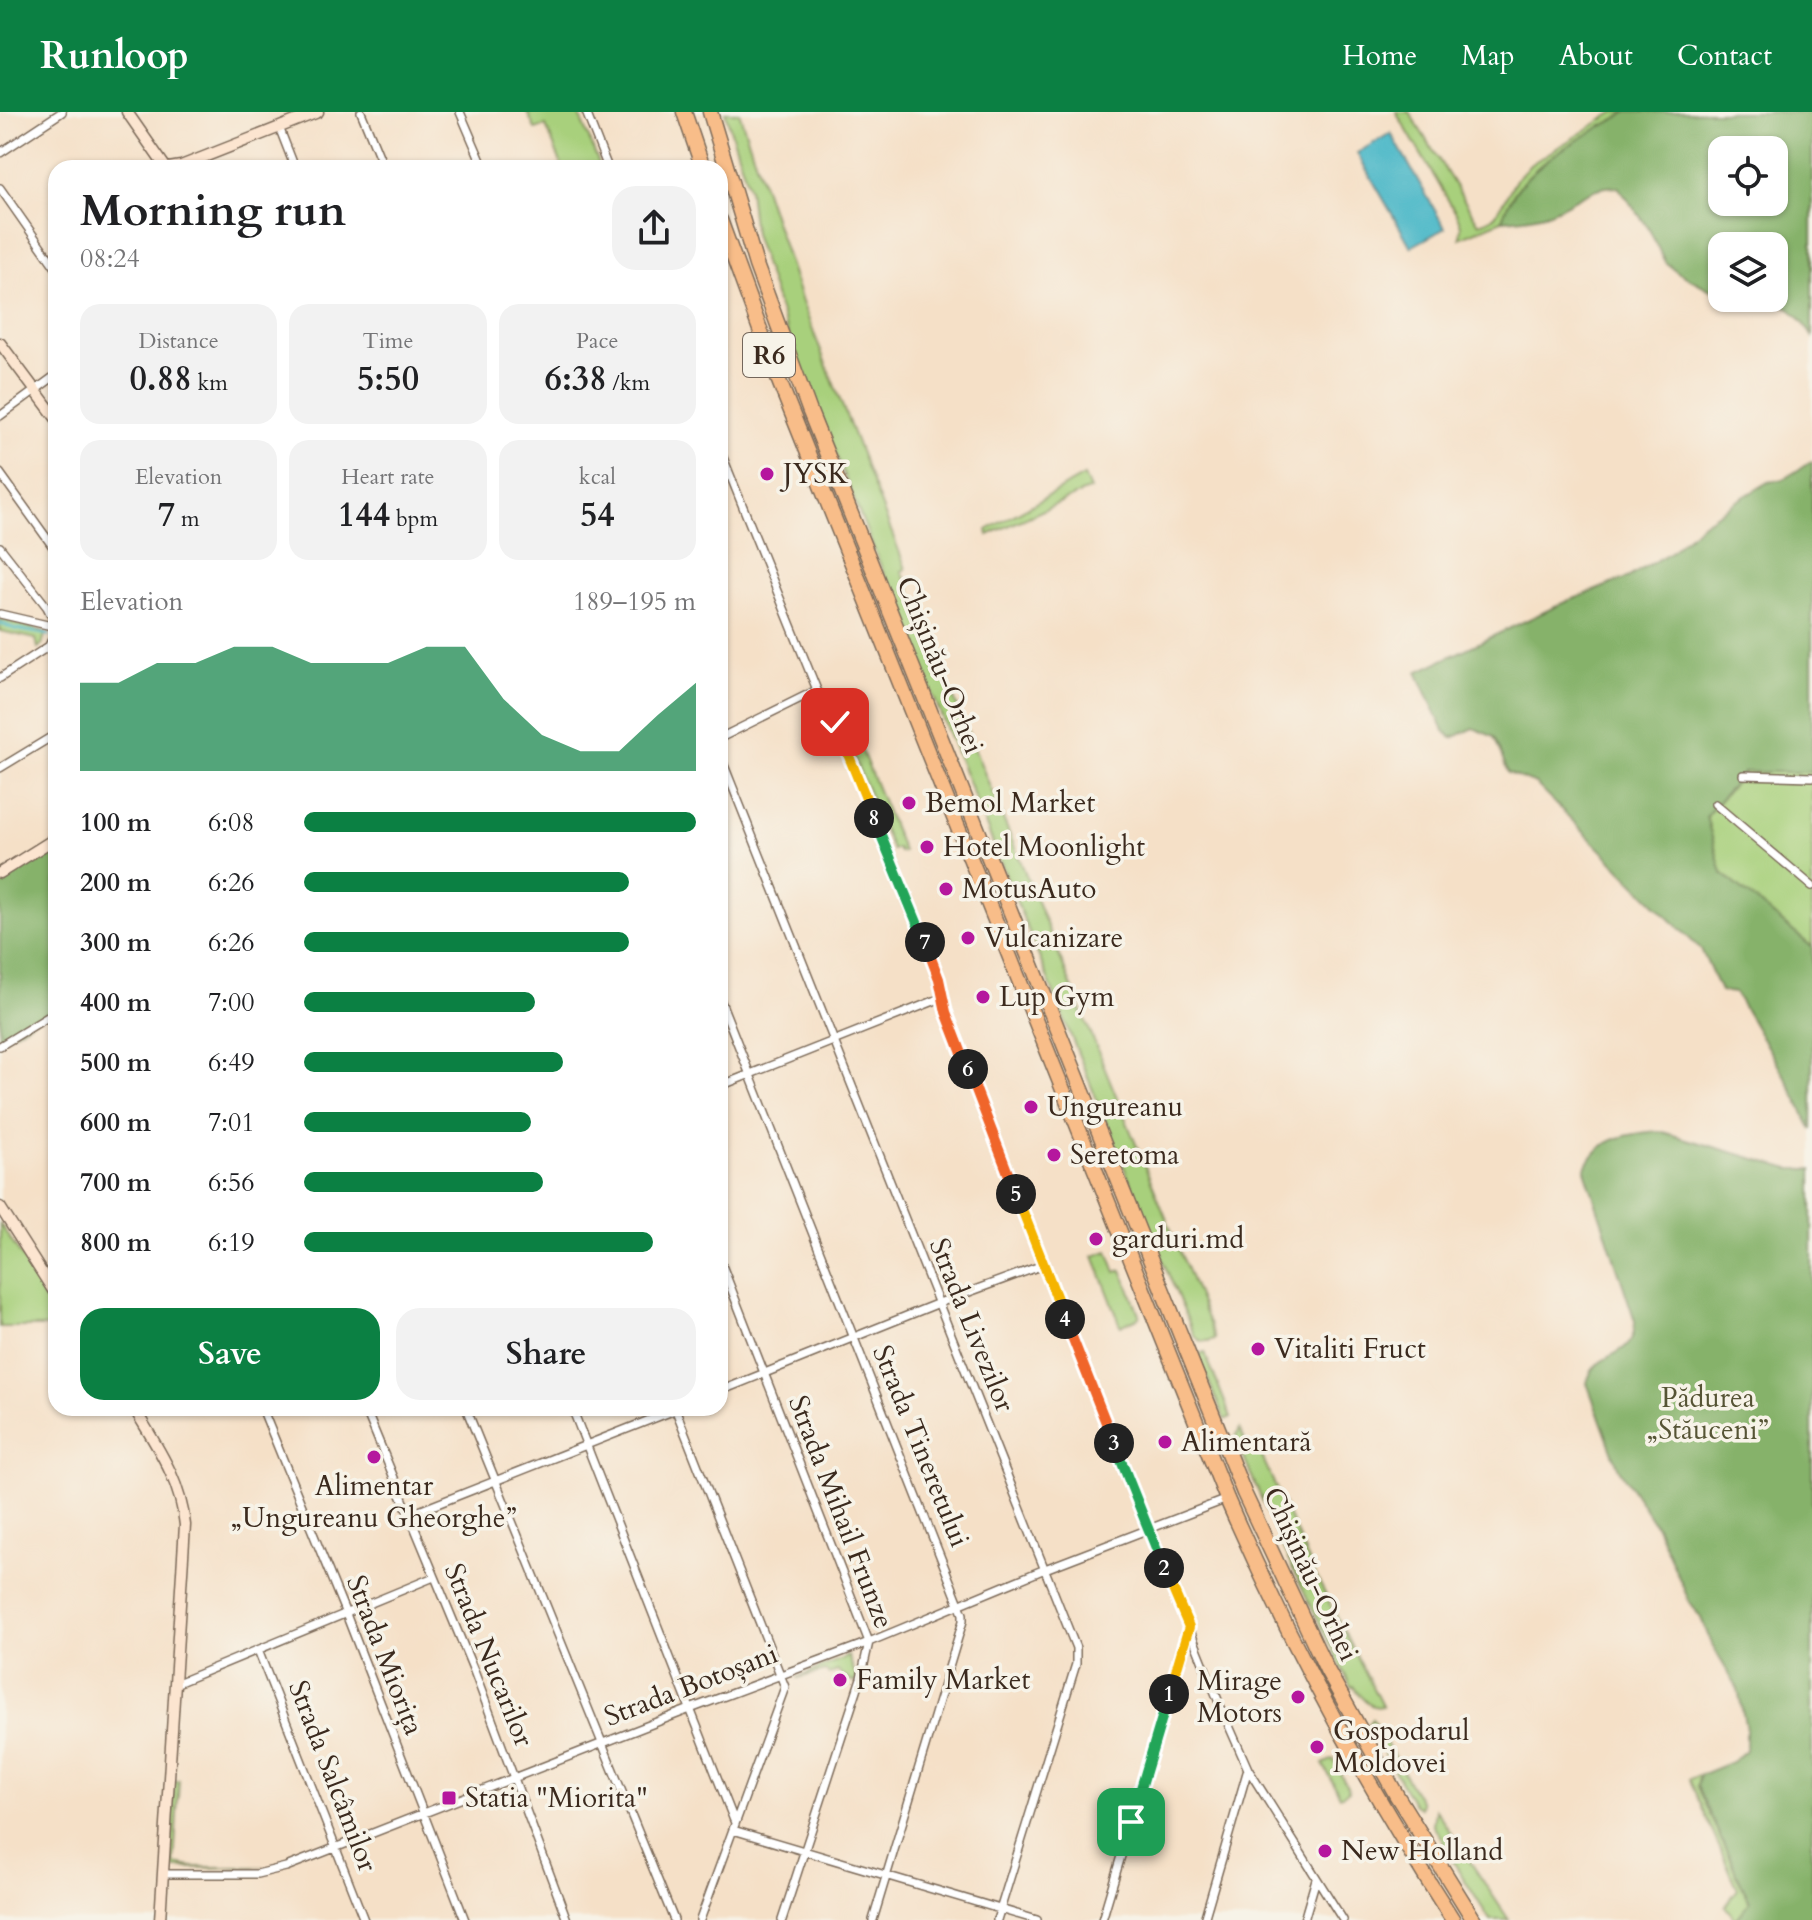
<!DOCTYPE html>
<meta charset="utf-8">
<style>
:root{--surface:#fff;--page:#f2f2f2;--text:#202124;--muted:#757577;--accent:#0b8043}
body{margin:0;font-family:Cardo,serif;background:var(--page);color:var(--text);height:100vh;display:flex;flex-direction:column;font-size:30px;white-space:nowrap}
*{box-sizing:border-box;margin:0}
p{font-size:26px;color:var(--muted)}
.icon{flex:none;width:44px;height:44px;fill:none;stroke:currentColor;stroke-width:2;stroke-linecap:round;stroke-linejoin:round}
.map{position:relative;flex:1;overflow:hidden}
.sheet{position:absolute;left:48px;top:48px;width:680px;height:1256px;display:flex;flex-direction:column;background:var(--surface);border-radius:24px;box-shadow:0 2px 6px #0004}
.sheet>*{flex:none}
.buttons{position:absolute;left:1708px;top:24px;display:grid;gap:16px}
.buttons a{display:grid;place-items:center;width:80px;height:80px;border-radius:16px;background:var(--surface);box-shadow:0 2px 6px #0004;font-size:40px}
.pin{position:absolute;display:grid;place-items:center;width:68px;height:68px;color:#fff;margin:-34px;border-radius:16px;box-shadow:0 4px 12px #0006}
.km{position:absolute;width:40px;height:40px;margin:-20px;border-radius:50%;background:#222;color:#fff;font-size:22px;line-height:40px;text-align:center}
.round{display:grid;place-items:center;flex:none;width:84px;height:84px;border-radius:24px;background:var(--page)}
.headline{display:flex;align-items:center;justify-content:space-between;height:136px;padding:0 32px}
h1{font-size:44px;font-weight:700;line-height:60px}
.stats{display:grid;grid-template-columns:repeat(3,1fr);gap:12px;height:136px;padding:8px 32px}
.stats div{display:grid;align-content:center;border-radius:20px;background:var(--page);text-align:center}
.stats b{font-size:34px;font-weight:700}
.stats small{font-size:22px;font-weight:400}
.stats p{font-size:22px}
.chart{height:224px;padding:16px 32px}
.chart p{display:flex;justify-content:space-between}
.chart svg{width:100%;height:144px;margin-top:8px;fill:var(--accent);opacity:.7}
.button{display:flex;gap:16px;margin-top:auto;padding:16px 32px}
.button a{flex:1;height:92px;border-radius:24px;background:var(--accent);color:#fff;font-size:32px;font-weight:700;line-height:92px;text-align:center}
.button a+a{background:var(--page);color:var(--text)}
ul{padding:0 32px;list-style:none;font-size:26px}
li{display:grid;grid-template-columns:128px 96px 1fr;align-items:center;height:60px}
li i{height:20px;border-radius:10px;background:var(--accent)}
header{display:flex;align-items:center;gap:48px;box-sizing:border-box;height:112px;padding:0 40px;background:var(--accent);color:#fff}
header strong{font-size:38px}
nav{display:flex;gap:44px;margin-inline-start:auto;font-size:28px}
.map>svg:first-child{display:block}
.green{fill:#a8d07b;stroke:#727d4c;stroke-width:2}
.forest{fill:#86b26b;stroke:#606e44;stroke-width:2;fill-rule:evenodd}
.water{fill:#4cb8c8;stroke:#447173;stroke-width:2}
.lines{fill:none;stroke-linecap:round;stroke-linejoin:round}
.stream{stroke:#4cb8c8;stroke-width:3}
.street-casing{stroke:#7c6a59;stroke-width:10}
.secondary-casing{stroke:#7c6a59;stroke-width:13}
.highway-casing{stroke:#7c6a59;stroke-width:17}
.street{stroke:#fff;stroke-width:7}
.secondary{stroke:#fce5d0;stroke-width:10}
.highway{stroke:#f8bd89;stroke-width:14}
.split-1-casing{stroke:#fff;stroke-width:16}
.split-2-casing{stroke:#fff;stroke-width:16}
.split-3-casing{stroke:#fff;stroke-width:16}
.split-4-casing{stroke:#fff;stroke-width:16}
.split-5-casing{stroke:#fff;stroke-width:16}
.split-6-casing{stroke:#fff;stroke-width:16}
.split-7-casing{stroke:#fff;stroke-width:16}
.split-8-casing{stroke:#fff;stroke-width:16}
.split-9-casing{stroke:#fff;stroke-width:16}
.split-1{stroke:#22a559;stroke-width:10}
.split-2{stroke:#f5b400;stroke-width:10}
.split-3{stroke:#22a559;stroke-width:10}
.split-4{stroke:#f0652b;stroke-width:10}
.split-5{stroke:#f5b400;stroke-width:10}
.split-6{stroke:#f0652b;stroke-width:10}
.split-7{stroke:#f0652b;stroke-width:10}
.split-8{stroke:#22a559;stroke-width:10}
.split-9{stroke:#f5b400;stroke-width:10}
.poi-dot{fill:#b5179e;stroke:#f7f3e8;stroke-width:3}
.labels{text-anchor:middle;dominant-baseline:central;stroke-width:7;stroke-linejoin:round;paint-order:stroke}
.shield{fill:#f7f3e8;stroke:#73665b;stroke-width:2}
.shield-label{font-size:26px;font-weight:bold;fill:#3b2a1e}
.poi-label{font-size:28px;fill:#3b2a1e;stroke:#f7f3e8;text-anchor:start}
.street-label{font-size:28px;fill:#3b2a1e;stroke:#f7f3e8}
.park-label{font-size:28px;fill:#565435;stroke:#f7f3e8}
</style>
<header>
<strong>Runloop</strong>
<nav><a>Home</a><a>Map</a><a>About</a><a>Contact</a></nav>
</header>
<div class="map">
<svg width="1812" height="1808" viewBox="0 0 1812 1808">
<rect width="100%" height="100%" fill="#f7f3e8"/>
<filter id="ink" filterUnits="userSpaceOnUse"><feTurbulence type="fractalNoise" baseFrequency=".0125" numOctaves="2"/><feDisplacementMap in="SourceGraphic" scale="16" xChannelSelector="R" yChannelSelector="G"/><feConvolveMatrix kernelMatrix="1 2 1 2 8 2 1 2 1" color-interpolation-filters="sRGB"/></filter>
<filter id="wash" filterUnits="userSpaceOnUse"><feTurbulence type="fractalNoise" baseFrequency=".006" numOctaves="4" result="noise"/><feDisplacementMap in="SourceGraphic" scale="32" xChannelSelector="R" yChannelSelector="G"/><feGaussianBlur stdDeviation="1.8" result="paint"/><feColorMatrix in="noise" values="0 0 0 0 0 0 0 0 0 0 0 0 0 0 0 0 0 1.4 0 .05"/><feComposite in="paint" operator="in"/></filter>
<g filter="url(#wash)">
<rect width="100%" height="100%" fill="#f5e0c7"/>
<path class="green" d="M527 0H578L601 56H596L594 52 586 56H560L561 51 546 14 535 17Z
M725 0H739L803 193 906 457 902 459 1211 1216 1215 1227C1206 1230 1200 1231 1194 1223L1141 1097 793 237 754 122 749 77Z
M1396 0H1409L1479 112 1495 104 1517 66 1531 52 1615 0H1628C1583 26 1517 53 1502 108L1460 126 1461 114 1457 103Z
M1084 364 1090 377 988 423 987 418Z
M0 507 46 520 42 533 38 536 36 527 0 519Z
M861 637 903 739 899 740 897 736 892 738 852 641Z
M1744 660H1812V835L1722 761 1706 704Z
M0 1112 56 1196V1215H0Z
M1108 1139 1116 1160 1122 1158 1140 1205 1121 1214 1094 1144Z
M1201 1241H1205L1231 1305 1225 1308 1199 1246Z
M1240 1317 1250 1341 1259 1338 1314 1460 1382 1594C1369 1598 1360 1584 1353 1574L1351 1575 1286 1443 1235 1326Z
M848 1544 857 1566 854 1571 838 1559 829 1562 826 1559 797 1566Z
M1372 1607 1421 1691 1420 1696 1414 1693 1368 1612Z
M1333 1647 1349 1679 1340 1684 1323 1652Z
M1700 1663 1697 1675 1750 1791 1736 1808 1725 1794 1738 1777 1689 1667Z
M179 1668 174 1752 192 1755H265L173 1756 169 1750 174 1669Z
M1435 1697 1509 1808H1490L1442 1732 1444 1730 1433 1713Z"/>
<path class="forest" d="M1628 0H1812V224C1790 186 1775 189 1735 186H1774V134H1722V184L1679 161 1665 150 1648 115 1618 75C1594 71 1569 94 1547 101 1533 106 1517 107 1502 108 1517 53 1583 26 1628 0ZM1774 38V90H1722V38Z
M1812 349V660H1744L1706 704 1722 761 1812 835V1018L1787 968 1735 881 1720 879 1702 839 1536 672 1508 661 1494 625 1474 616 1452 626 1444 619 1417 560 1561 492 1629 465 1670 440 1703 411 1745 384 1769 370 1784 367Z
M56 731V895L0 929V765Z
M1659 1019 1790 1057H1812V1808H1736L1750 1790 1697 1674 1700 1663 1732 1650 1746 1638V1617L1738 1577 1713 1535 1701 1506 1690 1491 1656 1414 1618 1355 1587 1271C1595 1235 1635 1251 1635 1209L1585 1058C1598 1025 1627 1022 1659 1019Z"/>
<path class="water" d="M1391 21 1445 116 1411 135 1357 41Z"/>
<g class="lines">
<path class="stream" d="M0 511 15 517 49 523"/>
</g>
</g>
<g filter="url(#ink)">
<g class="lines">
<defs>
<path id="street" d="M361 0 384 56
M460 0 484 56
M586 0 608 56
M279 15 295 56
M0 41 62 0
M0 76 56 156
M0 304 56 263
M720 338 817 578 835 610 932 847 946 900 1043 1153 1222 1598 1248 1657 1343 1808
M0 361 56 439
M0 435 47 495 56 513
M0 502 56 515
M0 566 49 534 56 518
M720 626 817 578
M720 643 1076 1536V1552L997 1808
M0 656 56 622
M1743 663 1812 665
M1715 692 1812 774
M720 887 963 1502V1509L873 1808
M0 934 56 900
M720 974 944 885
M720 1148 869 1530 861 1566 782 1808
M720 1279 939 1191 1043 1153
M262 1296 346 1502 465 1808
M365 1296 474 1559 567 1808
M466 1296 674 1808
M572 1296 735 1711
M675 1296 785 1575 700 1808
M409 1403 680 1296
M258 1538 364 1808
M175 1572 434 1465
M733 1718 1037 1808
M164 1762H257L286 1755 690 1597 869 1530 1045 1457 1227 1387
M1102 1808 1189 1515
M1204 1808 1248 1657
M1304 1808 1316 1767"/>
<path id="secondary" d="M127 0 166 56
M169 56 181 54 318 0
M0 231 56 306
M0 761 56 726
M0 1095 56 1183
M134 1296C157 1335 180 1366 185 1413L160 1808"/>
<path id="highway" d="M684 0 703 56
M710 0 756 153 810 300 1244 1381 1327 1558 1397 1684 1474 1808
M720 108 777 264 1227 1387C1291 1534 1366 1673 1453 1808"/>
</defs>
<use href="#street" class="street-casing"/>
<use href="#secondary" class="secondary-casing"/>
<use href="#highway" class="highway-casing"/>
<use href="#street" class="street"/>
<use href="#secondary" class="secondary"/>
<use href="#highway" class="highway"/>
</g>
</g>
<g class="lines" filter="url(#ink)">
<defs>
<path id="split-1" d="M1131 1710 1169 1582"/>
<path id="split-2" d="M1164 1456 1189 1515 1169 1582"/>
<path id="split-3" d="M1114 1331 1164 1456"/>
<path id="split-4" d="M1065 1207 1114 1331"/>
<path id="split-5" d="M1016 1082 1065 1207"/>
<path id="split-6" d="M968 957 1016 1082"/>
<path id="split-7" d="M925 830 939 867 946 900 968 957"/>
<path id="split-8" d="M874 706 925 830"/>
<path id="split-9" d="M835 610 874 706"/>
</defs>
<use href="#split-1" class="split-1-casing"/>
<use href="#split-2" class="split-2-casing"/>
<use href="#split-3" class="split-3-casing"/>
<use href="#split-4" class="split-4-casing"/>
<use href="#split-5" class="split-5-casing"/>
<use href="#split-6" class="split-6-casing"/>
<use href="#split-7" class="split-7-casing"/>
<use href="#split-8" class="split-8-casing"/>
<use href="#split-9" class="split-9-casing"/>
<use href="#split-1" class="split-1"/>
<use href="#split-2" class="split-2"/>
<use href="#split-3" class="split-3"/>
<use href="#split-4" class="split-4"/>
<use href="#split-5" class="split-5"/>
<use href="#split-6" class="split-6"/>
<use href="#split-7" class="split-7"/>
<use href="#split-8" class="split-8"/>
<use href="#split-9" class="split-9"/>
</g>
<g class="poi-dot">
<circle cx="767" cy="362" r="8"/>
<circle cx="909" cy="691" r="8"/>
<circle cx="927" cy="735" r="8"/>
<circle cx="946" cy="777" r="8"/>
<circle cx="968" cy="826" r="8"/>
<circle cx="983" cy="885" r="8"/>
<circle cx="1031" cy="995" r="8"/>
<circle cx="1054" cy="1043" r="8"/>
<circle cx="1096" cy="1127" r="8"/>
<circle cx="1258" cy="1237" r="8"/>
<circle cx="1165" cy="1330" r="8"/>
<circle cx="374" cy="1345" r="8"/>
<circle cx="840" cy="1568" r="8"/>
<circle cx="1298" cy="1585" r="8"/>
<circle cx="1317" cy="1635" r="8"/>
<rect x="441" y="1678" width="16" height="16" rx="4"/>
<circle cx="1325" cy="1739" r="8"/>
</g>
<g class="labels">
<rect class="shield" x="743" y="221" width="52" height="44" rx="6"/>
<g class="shield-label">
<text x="769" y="243">R6</text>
</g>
<g class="poi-label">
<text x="783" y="362">JYSK</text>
<text x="925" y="691">Bemol Market</text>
<text x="943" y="735">Hotel Moonlight</text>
<text x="962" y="777">MotusAuto</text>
<text x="984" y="826">Vulcanizare</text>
<text x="999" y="885">Lup Gym</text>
<text x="1047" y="995">Ungureanu</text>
<text x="1070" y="1043">Seretoma</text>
<text x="1112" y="1127">garduri.md</text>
<text x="1274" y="1237">Vitaliti Fruct</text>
<text x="1181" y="1330">Alimentară</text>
<text x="374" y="1374" text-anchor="middle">Alimentar<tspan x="374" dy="32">„Ungureanu Gheorghe”</tspan></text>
<text x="856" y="1568">Family Market</text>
<text x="1282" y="1569" text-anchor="end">Mirage<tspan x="1282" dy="32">Motors</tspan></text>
<text x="1333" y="1619">Gospodarul<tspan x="1333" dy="32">Moldovei</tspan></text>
<text x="465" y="1686">Statia "Miorita"</text>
<text x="1341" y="1739">New Holland</text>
</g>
<g class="street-label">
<text transform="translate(940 553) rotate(68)">Chișinău-Orhei</text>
<text transform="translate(972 1213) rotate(68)">Strada Livezilor</text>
<text transform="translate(921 1334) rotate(68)">Strada Tineretului</text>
<text transform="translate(841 1400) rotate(69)">Strada Mihail Frunze</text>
<text transform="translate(1311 1462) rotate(65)">Chișinău-Orhei</text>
<text transform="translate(385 1543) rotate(69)">Strada Miorița</text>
<text transform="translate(489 1543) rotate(68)">Strada Nucarilor</text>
<text transform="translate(691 1573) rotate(-21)">Strada Botoșani</text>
<text transform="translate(333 1664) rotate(69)">Strada Salcâmilor</text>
</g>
<g class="park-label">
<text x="1708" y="1286">Pădurea<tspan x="1708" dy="32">„Stăuceni”</tspan></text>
</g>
</g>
</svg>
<div class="buttons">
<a><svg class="icon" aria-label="locate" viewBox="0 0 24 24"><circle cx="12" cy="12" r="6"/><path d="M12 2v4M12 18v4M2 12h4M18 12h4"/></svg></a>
<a><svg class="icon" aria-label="layers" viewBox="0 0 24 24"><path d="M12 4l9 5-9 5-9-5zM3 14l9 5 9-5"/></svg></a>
</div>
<div class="pin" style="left:1131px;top:1710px;background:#1e9e55"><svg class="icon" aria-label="arrive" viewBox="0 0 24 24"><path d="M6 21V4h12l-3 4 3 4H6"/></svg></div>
<div class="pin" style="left:835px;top:610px;background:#d93025"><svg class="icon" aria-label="check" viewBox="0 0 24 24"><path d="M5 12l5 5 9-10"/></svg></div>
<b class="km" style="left:1169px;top:1582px">1</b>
<b class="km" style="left:1164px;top:1456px">2</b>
<b class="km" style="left:1114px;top:1331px">3</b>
<b class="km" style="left:1065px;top:1207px">4</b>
<b class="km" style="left:1016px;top:1082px">5</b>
<b class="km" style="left:968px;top:957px">6</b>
<b class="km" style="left:925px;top:830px">7</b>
<b class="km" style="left:874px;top:706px">8</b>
<section class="sheet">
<div class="headline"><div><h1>Morning run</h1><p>08:24</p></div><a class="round"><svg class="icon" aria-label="share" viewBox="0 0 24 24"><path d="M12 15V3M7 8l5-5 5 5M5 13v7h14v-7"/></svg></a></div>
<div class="stats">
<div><p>Distance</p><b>0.88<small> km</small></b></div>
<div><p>Time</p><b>5:50</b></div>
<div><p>Pace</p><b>6:38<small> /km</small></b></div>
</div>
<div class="stats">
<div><p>Elevation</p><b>7<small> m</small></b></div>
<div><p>Heart rate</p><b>144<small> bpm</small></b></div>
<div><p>kcal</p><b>54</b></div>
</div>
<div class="chart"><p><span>Elevation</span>189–195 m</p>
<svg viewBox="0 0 160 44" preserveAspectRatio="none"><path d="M0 44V17L10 17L20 11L30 11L40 6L50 6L60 11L70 11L80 11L90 6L100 6L110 22L120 33L130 38L140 38L150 27L160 17V44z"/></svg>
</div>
<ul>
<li><b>100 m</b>6:08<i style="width:100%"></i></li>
<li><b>200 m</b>6:26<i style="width:83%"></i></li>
<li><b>300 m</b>6:26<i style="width:83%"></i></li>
<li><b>400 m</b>7:00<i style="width:59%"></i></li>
<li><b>500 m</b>6:49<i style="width:66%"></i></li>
<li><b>600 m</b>7:01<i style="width:58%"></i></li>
<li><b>700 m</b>6:56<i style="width:61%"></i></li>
<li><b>800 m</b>6:19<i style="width:89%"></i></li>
</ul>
<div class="button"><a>Save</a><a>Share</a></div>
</section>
</div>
